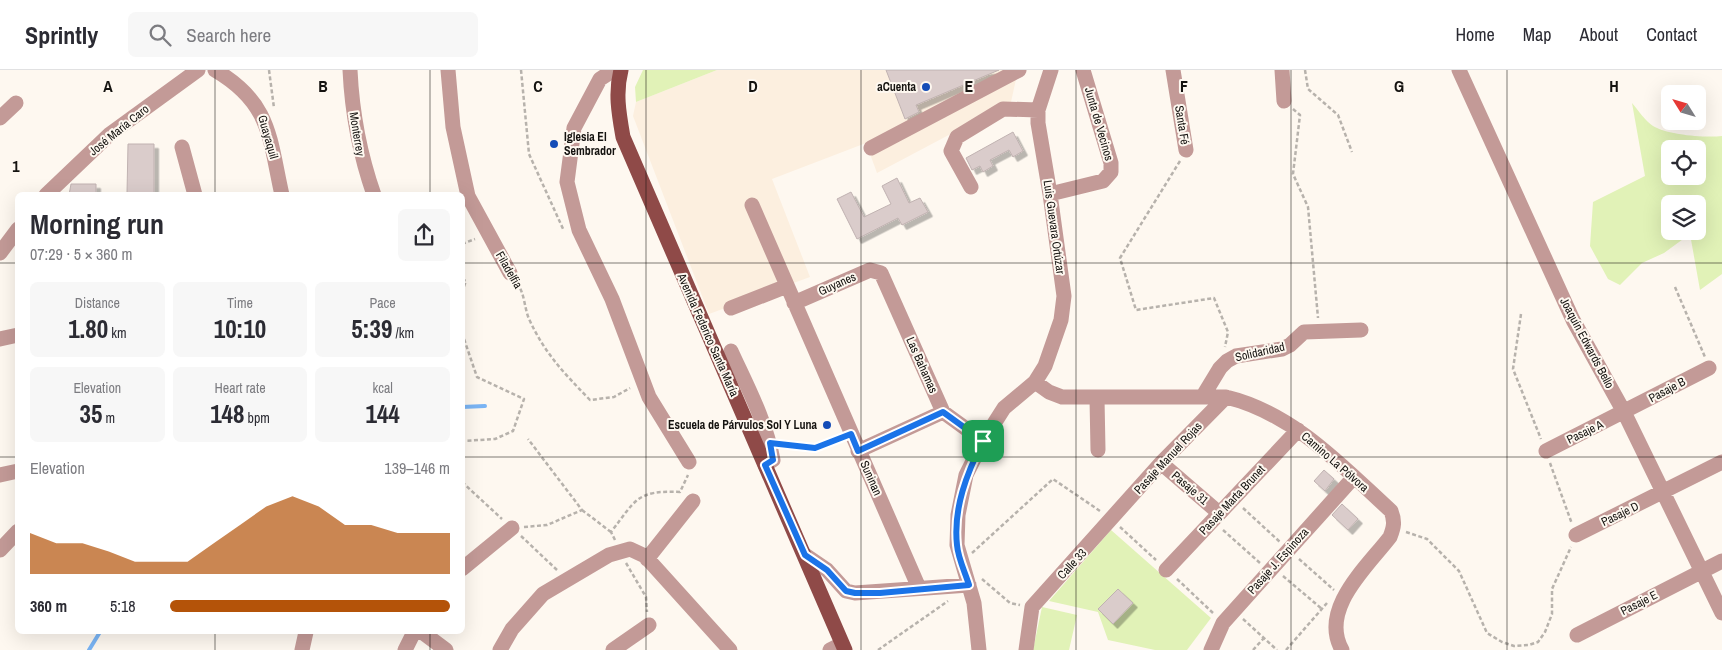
<!DOCTYPE html>
<meta charset="utf-8">
<style>
:root{--surface:#fff;--page:#f7f7f7;--text:#2b2b33;--muted:#7c7c81;--line:#e1e1e2;--accent:#b45309}
body{margin:0;font-family:"Archivo Narrow",sans-serif;background:var(--page);color:var(--text);height:100vh;display:flex;flex-direction:column;font-size:19px;white-space:nowrap}
*{box-sizing:border-box;margin:0}
p{font-size:16px;color:var(--muted)}
.icon{flex:none;width:28px;height:28px;fill:none;stroke:currentColor;stroke-width:2;stroke-linecap:round;stroke-linejoin:round}
.map{position:relative;flex:1;overflow:hidden}
.panel{position:absolute;left:15px;top:122px;width:450px;height:442px;display:flex;flex-direction:column;background:var(--surface);border-radius:8px;box-shadow:0 5px 20px #0002}
.panel>*{flex:none}
.needle{width:32px;rotate:307deg}
.fabs{position:absolute;left:1661px;top:15px;display:grid;gap:10px}
.fabs a{display:grid;place-items:center;width:45px;height:45px;border-radius:8px;background:var(--surface);box-shadow:0 5px 20px #0002;font-size:25px}
.pin{position:absolute;display:grid;place-items:center;width:42px;height:42px;color:#fff;margin:-21px;border-radius:10px;box-shadow:0 2px 8px #0006}
.round{display:grid;place-items:center;flex:none;width:52px;height:52px;border-radius:8px;background:var(--page)}
.headline{display:flex;align-items:center;justify-content:space-between;height:85px;padding:0 15px}
h1{font-size:28px;font-weight:800;line-height:38px}
.metrics{display:grid;grid-template-columns:repeat(3,1fr);gap:8px;height:85px;padding:5px 15px}
.metrics div{display:grid;align-content:center;border-radius:8px;background:var(--page);text-align:center}
.metrics b{font-size:25px;font-weight:800}
.metrics small{font-size:14px;font-weight:400}
.metrics p{font-size:14px}
.chart{height:140px;padding:10px 15px}
.chart p{display:flex;justify-content:space-between}
.chart svg{width:100%;height:90px;margin-top:5px;fill:var(--accent);opacity:.7}
ul{padding:0 15px;list-style:none;font-size:16px}
li{display:grid;grid-template-columns:80px 60px 1fr;align-items:center;height:38px}
li i{height:12px;border-radius:6px;background:var(--accent)}
header{display:flex;align-items:center;gap:30px;box-sizing:border-box;height:70px;padding:0 25px;background:var(--surface);border-bottom:1px solid var(--line)}
header strong{font-size:24px}
nav{display:flex;gap:28px;margin-inline-start:auto;font-size:18px}
.search{width:350px;height:45px;background:var(--page);display:flex;align-items:center;gap:12px;box-sizing:border-box;padding:0 18px;border-radius:8px;color:var(--muted);font-size:19px}
.map>svg:first-child{display:block}
.built{fill:#fcefdf}
.green{fill:#e1f2b7;fill-rule:evenodd}
.lines{fill:none;stroke-linecap:round;stroke-linejoin:round}
.stream{stroke:#7ab4f4;stroke-width:4}
.building{fill:#dacccb;stroke:#c0b2b1;filter:url(#shadow)}
.path{stroke:#b7b2ac;stroke-width:2.5;stroke-dasharray:4 2.5;stroke-linecap:butt}
.minor{stroke:#c39a97;stroke-width:15}
.major{stroke:#8f4a48;stroke-width:15}
.route-casing{stroke:#fff;stroke-width:10}
.route{stroke:#1a73e8;stroke-width:6}
.grid{fill:none;stroke:#151310;stroke-width:1;stroke-opacity:0.55}
.poi-dot{fill:#144cb7;stroke:#fef8f0;stroke-width:2}
.labels{text-anchor:middle;dominant-baseline:central;stroke-width:4;stroke-linejoin:round;paint-order:stroke}
.poi-label{font-size:12px;font-weight:bold;fill:#151310;stroke:#fef8f0;text-anchor:end}
.street-label{font-size:12px;fill:#151310;stroke:#fef8f0}
.grid-label{font-size:16px;text-anchor:middle;font-weight:bold;fill:#151310;stroke:#fef8f0;stroke-width:4;stroke-linejoin:round;paint-order:stroke}
</style>
<header>
<strong>Sprintly</strong>
<div class="search"><svg class="icon" aria-label="search" viewBox="0 0 24 24"><circle cx="10" cy="10" r="6"/><path d="M15 15l6 6"/></svg>Search here</div>
<nav><a>Home</a><a>Map</a><a>About</a><a>Contact</a></nav>
</header>
<div class="map">
<svg width="1722" height="580" viewBox="0 0 1722 580">
<defs>
<filter id="shadow"><feDropShadow dx="4.5" dy="4.5" stdDeviation="0" flood-color="#0004"/></filter>
</defs>
<rect width="100%" height="100%" fill="#fef8f0"/>
<path class="built" d="M717 0H1018L1011 32 877 103 866 73 772 109 810 207 709 244 633 46 636 32Z"/>
<path class="green" d="M643 0H717L636 32 635 17Z
M1632 33C1638 40 1645 51 1653 56 1668 65 1705 68 1722 66V204L1700 220 1690 164 1664 183 1642 193 1620 215 1608 209 1590 176 1593 132 1645 106ZM1670 79H1698V106H1670ZM1670 134H1698V161H1670Z
M1111 460 1211 548 1187 580H1155L1108 570 1098 542 1049 531Z
M1042 537 1077 545 1069 580H1033Z"/>
<g class="lines">
<path class="stream" d="M462 337 485 336
M89 580 100 562"/>
</g>
<path class="building" d="M886 0H999L916 35 919 42 905 49Z
M1013 62 1023 81 1013 87 1009 80 990 90 993 96 983 102 980 96 972 100 966 88Z
M128 74H154V123H127Z
M897 108 909 133 920 128 928 142 902 155 898 148 857 169 837 129 851 122 864 147 891 134 882 116Z
M71 114H96V125H69Z
M1324 400 1334 409 1325 421 1314 411Z
M1342 434 1358 449 1348 460 1332 445Z
M1118 519 1133 533 1113 554 1098 539Z"/>
<g class="lines">
<path class="path" d="M269 0 274 38
M521 0 529 84 564 161
M1305 0 1308 19 1338 45 1352 82
M1293 39 1300 45 1293 104 1308 137 1318 248
M1180 91 1120 188 1136 240 1214 228 1228 262 1225 277
M462 174 475 169
M462 209 466 211 462 222
M517 213C525 224 524 237 529 249 545 284 564 303 590 330L614 327 630 318
M1675 217 1705 287
M1521 244 1513 299 1541 369
M462 263 477 307 524 329 513 361 495 369 462 371
M784 375 815 379 841 368
M1550 393 1572 454
M462 412 502 449
M1243 438 1280 472
M582 440 611 462
M524 457 547 455 582 440 528 369
M1120 457 1156 490
M1223 460 1260 493
M1406 462 1427 469 1459 501 1487 563 1502 572 1514 576 1529 575 1538 572 1545 562 1552 544V519L1571 477
M521 466 557 500
M615 470 611 462C636 430 636 420 680 422L688 405
M972 483 1053 409 1100 441
M1299 489 1334 520
M626 493 646 527 647 542
M1283 506 1322 539
M982 509 1010 533 1020 535
M1177 509 1213 543
M1243 549 1277 580
M878 580 948 531
M1253 580 1264 568
M1286 580 1327 533"/>
<path class="minor" d="M215 0C271 33 269 67 282 125
M350 0C352 43 360 85 374 125
M448 0 453 57 468 126 510 203
M614 0 600 9 574 58 567 112 579 160 612 229 649 327 689 392
M1173 0 1186 80
M1282 0 1284 31
M1459 0 1573 250 1624 342 1722 543
M0 48 16 33
M182 77 195 125
M871 78 1019 0
M971 117 951 81 957 67 1003 39 1038 40
M1050 124 1103 111 1111 102V93L1083 0
M46 125 110 64 198 0
M752 135 919 518
M0 183 18 159
M794 233 870 200 881 203 943 342 983 371
M731 238 787 216
M0 269 18 265
M731 281C747 316 766 351 773 390L765 395
M1035 312 1049 322 1062 327H1226C1293 343 1342 396 1391 441 1395 451 1394 457 1390 467 1367 497 1319 539 1342 580
M1203 326 1220 298 1227 291 1236 286 1282 279 1290 275 1304 262 1361 260
M1097 328 1098 380
M858 381 943 342
M1546 381 1709 298
M1161 393 1219 443
M0 405 18 401
M1576 465 1722 392
M0 480 18 461
M805 485 827 500 846 521 855 523 969 515
M647 489 693 431
M462 499 512 458
M1166 500 1298 360
M422 562 446 580
M1577 565 1722 491
M302 580 306 562
M405 580 414 562
M500 580 512 559 543 524 609 485 630 479 645 486 730 580
M613 580 649 555
M830 580 842 574
M979 580 974 533 957 475 958 445 966 405 983 371 1004 338 1035 312 1045 296 1061 250 1064 226 1050 124 1038 53V40L1051 0
M1026 580 1032 537 1161 393 1226 327
M1211 580 1223 553 1354 407"/>
<path class="major" d="M621 0C615 23 619 44 623 67L845 580"/>
</g>
<g class="lines">
<defs>
<path id="route" d="M943 342 983 371C967 403 953 438 957 475 958 488 965 502 969 515L880 523H855L846 521 827 500 805 485 765 395 773 390 770 373 815 378 851 364 858 381Z"/>
</defs>
<use href="#route" class="route-casing"/>
<use href="#route" class="route"/>
</g>
<path class="grid" d="M215 0V125M430 0V125M646 0V580M861 0V580M1076 0V580M1291 0V580M1507 0V580M0 193H18M462 193H1722M0 387H18M462 387H1722M215 562V580M430 562V580"/>
<g class="poi-dot">
<circle cx="926" cy="17" r="5"/>
<circle cx="554" cy="74" r="5"/>
<circle cx="827" cy="355" r="5"/>
</g>
<g class="labels">
<g class="poi-label">
<text x="916" y="17">aCuenta</text>
<text x="564" y="67" text-anchor="start">Iglesia El<tspan x="564" dy="14">Sembrador</tspan></text>
<text x="817" y="355">Escuela de Párvulos Sol Y Luna</text>
</g>
<g class="street-label">
<text transform="translate(1099 54) rotate(74)">Junta de Vecinos</text>
<text transform="translate(1182 55) rotate(81)">Santa Fé</text>
<text transform="translate(119 60) rotate(-39)">José María Caro</text>
<text transform="translate(357 64) rotate(81)">Monterrey</text>
<text transform="translate(268 67) rotate(74)">Guayaquil</text>
<text transform="translate(1054 157) rotate(82)">Luis Guevara Ortúzar</text>
<text transform="translate(509 200) rotate(60)">Filadelfia</text>
<text transform="translate(837 214) rotate(-24)">Guyanes</text>
<text transform="translate(708 265) rotate(66)">Avenida Federico Santa María</text>
<text transform="translate(1587 273) rotate(62)">Joaquín Edwards Bello</text>
<text transform="translate(1260 282) rotate(-13)">Solidaridad</text>
<text transform="translate(922 295) rotate(66)">Las Bahamas</text>
<text transform="translate(1667 320) rotate(-28)">Pasaje B</text>
<text transform="translate(1585 362) rotate(-26)">Pasaje A</text>
<text transform="translate(1168 388) rotate(-47)">Pasaje Manuel Rojas</text>
<text transform="translate(1335 392) rotate(41)">Camino La Pólvora</text>
<text transform="translate(871 408) rotate(66)">Suninan</text>
<text transform="translate(1190 418) rotate(41)">Pasaje 31</text>
<text transform="translate(1232 430) rotate(-47)">Pasaje Marta Brunet</text>
<text transform="translate(1620 444) rotate(-26)">Pasaje D</text>
<text transform="translate(1278 491) rotate(-48)">Pasaje J. Espinoza</text>
<text transform="translate(1072 494) rotate(-47)">Calle 33</text>
<text transform="translate(1639 533) rotate(-27)">Pasaje E</text>
</g>
</g>
<g class="grid-label">
<text x="108" y="22">A</text>
<text x="323" y="22">B</text>
<text x="538" y="22">C</text>
<text x="753" y="22">D</text>
<text x="969" y="22">E</text>
<text x="1184" y="22">F</text>
<text x="1399" y="22">G</text>
<text x="1614" y="22">H</text>
<text x="16" y="102">1</text>
</g>
</svg>
<div class="fabs">
<a><svg class="needle" viewBox="-14 -14 28 28"><path d="M0-13l5 13h-10z" fill="#e53935"/><path d="M0 13l5-13h-10z" fill="#7c7c81"/></svg></a>
<a><svg class="icon" aria-label="locate" viewBox="0 0 24 24"><circle cx="12" cy="12" r="6"/><path d="M12 2v4M12 18v4M2 12h4M18 12h4"/></svg></a>
<a><svg class="icon" aria-label="layers" viewBox="0 0 24 24"><path d="M12 4l9 5-9 5-9-5zM3 14l9 5 9-5"/></svg></a>
</div>
<div class="pin" style="left:983px;top:371px;background:#1e9e55"><svg class="icon" aria-label="arrive" viewBox="0 0 24 24"><path d="M6 21V4h12l-3 4 3 4H6"/></svg></div>
<section class="panel">
<div class="headline"><div><h1>Morning run</h1><p>07:29 · 5 × 360 m</p></div><a class="round"><svg class="icon" aria-label="share" viewBox="0 0 24 24"><path d="M12 15V3M7 8l5-5 5 5M5 13v7h14v-7"/></svg></a></div>
<div class="metrics">
<div><p>Distance</p><b>1.80<small> km</small></b></div>
<div><p>Time</p><b>10:10</b></div>
<div><p>Pace</p><b>5:39<small> /km</small></b></div>
</div>
<div class="metrics">
<div><p>Elevation</p><b>35<small> m</small></b></div>
<div><p>Heart rate</p><b>148<small> bpm</small></b></div>
<div><p>kcal</p><b>144</b></div>
</div>
<div class="chart"><p><span>Elevation</span>139–146 m</p>
<svg viewBox="0 0 160 44" preserveAspectRatio="none"><path d="M0 44V24L10 29L20 29L30 33L40 38L50 38L60 38L70 29L80 20L90 11L100 6L110 11L120 20L130 20L140 24L150 24L160 24V44z"/></svg>
</div>
<ul>
<li><b>360 m</b>5:18<i style="width:100%"></i></li>
</ul>
</section>
</div>
